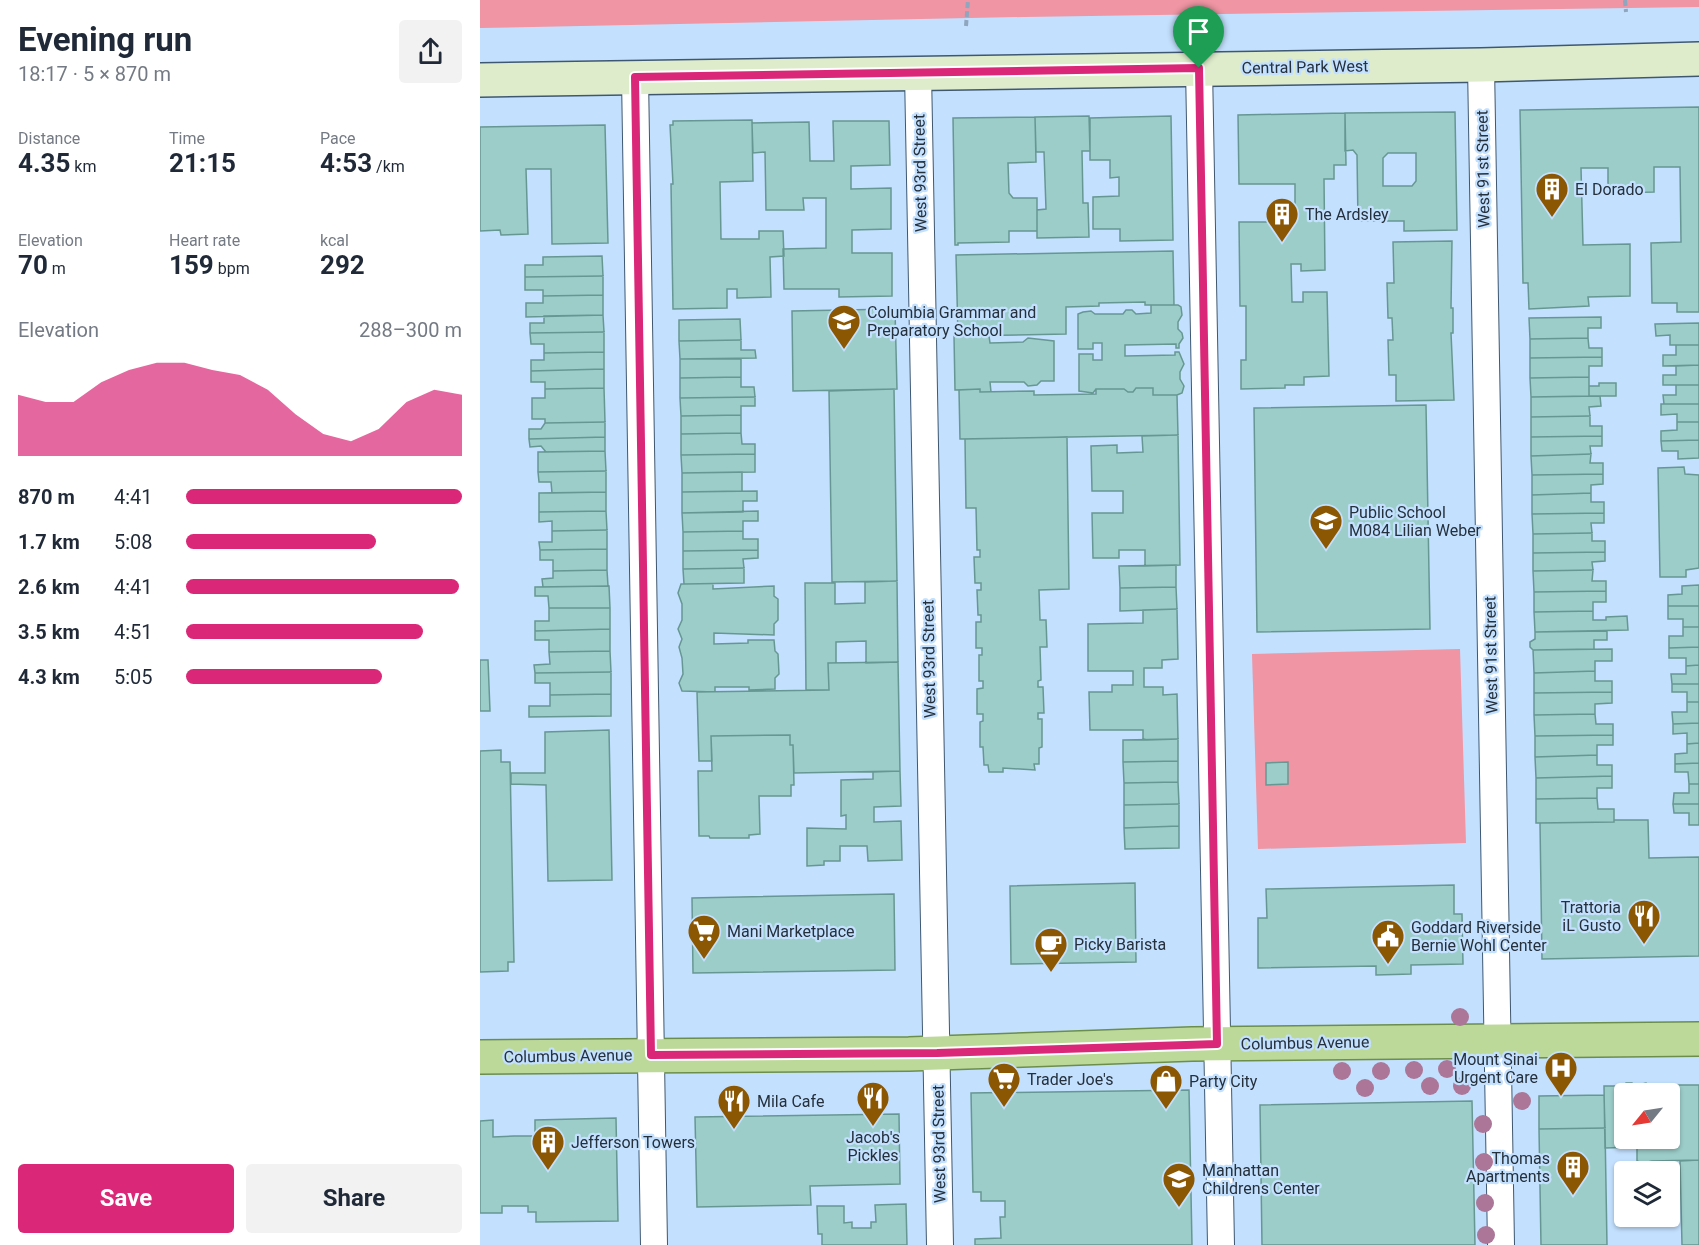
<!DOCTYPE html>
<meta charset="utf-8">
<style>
:root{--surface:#fff;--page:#f2f2f3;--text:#1f2937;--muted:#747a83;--accent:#db2777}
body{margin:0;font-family:Roboto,sans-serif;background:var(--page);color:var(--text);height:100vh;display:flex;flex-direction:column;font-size:22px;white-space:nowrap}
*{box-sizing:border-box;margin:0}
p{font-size:20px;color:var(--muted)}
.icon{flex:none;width:33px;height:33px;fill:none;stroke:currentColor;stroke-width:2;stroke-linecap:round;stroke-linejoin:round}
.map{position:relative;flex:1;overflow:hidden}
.details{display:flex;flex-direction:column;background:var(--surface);width:480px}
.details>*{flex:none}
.needle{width:39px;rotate:240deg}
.buttons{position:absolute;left:1134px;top:1083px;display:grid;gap:12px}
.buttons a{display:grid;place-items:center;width:66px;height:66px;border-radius:6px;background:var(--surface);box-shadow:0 2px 4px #0004;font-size:30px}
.pin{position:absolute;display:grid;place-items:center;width:51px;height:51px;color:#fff;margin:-62px -26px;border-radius:50% 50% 50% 0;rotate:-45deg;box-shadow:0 0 6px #0007}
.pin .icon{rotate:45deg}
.round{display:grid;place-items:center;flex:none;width:63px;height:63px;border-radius:6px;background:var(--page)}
.head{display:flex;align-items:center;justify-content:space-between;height:102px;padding:0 18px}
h1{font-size:33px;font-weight:700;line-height:45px}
.metrics{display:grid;grid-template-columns:repeat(3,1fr);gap:9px;height:102px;padding:6px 18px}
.metrics div{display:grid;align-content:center}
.metrics b{font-size:26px;font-weight:700}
.metrics small{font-size:16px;font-weight:400}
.metrics p{font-size:16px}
.chart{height:168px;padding:12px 18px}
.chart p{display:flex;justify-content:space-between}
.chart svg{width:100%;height:108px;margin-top:6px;fill:var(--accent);opacity:.7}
.action{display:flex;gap:12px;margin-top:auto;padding:12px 18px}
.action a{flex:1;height:69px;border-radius:6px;background:var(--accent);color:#fff;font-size:24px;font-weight:700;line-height:69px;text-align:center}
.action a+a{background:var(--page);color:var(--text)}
ul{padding:0 18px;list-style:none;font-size:20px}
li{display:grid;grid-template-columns:96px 72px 1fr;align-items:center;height:45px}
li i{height:15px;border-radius:8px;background:var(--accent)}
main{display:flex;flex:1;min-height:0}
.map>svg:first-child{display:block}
.green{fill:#ef95a3}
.building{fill:#9ccdc9;stroke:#679793;stroke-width:1.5;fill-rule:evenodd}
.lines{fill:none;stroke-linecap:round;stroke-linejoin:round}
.minor-casing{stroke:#3f5871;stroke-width:28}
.secondary-casing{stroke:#3f5871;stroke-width:36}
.primary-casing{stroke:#6b8e4d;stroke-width:36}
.path{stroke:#8fa6be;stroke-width:4;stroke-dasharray:6 3;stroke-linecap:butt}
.minor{stroke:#fff;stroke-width:26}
.secondary{stroke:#deeccc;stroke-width:33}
.primary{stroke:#bdd99a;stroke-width:33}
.tree{fill:#ab7697}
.route-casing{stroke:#fff;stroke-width:12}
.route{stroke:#db2777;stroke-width:8}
.labels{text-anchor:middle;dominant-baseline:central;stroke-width:4.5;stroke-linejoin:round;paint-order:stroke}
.street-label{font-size:16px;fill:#25303c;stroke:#c3e0fe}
.poi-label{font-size:16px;fill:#25303c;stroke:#c3e0fe;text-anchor:start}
</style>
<main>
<section class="details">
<div class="head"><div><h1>Evening run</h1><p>18:17 · 5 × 870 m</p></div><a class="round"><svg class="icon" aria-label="share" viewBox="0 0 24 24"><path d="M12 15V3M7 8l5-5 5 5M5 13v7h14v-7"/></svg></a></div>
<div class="metrics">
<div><p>Distance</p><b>4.35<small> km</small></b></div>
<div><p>Time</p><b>21:15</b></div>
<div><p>Pace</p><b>4:53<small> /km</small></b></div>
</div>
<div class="metrics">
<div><p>Elevation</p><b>70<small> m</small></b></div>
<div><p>Heart rate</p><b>159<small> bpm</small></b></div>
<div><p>kcal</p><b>292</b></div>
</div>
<div class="chart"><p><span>Elevation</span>288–300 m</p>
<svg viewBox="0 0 160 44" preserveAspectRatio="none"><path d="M0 44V19L10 22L20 22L30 14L40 9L50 6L60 6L70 9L80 11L90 17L100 27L110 35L120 38L130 33L140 22L150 17L160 19V44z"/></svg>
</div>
<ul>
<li><b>870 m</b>4:41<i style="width:100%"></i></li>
<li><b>1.7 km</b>5:08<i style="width:69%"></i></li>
<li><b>2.6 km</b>4:41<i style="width:99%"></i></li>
<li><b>3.5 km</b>4:51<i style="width:86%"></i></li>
<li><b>4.3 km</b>5:05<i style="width:71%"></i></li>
</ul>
<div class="action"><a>Save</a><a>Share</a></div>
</section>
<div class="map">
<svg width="1219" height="1245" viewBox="0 0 1219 1245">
<rect width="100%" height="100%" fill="#c3e0fe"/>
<path class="green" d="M0 0H1219V7L544 17 0 28Z
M980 649 986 843 778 849 772 654Z"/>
<path class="building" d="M1219 107V312H1197V303H1172L1171 243 1201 242 1200 167H1174V192L1128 193V168H1101L1103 245 1150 244V296L1108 297 1109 306 1049 309 1048 283H1043L1040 110Z
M975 112 977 230 924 231V221H878L877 155 873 150 865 151V113ZM908 153H936V181L932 186H903V158Z
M865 113 866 165H854V179H844L845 270 821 271V264H811L812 302H823V292H847L849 376 824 377V385H805V388L761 389V360H766V306H760L759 222H793V207L815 206V184H759L758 115Z
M609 116 610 151H602L603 203H608L609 237 557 238V210L566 209 564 152H556L555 117Z
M691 116 693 240 640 241V229H613V197L639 196V177L630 178V160H610V118Z
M555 117 556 162 528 163 529 193 533 198H557V231H529V242L478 243V245H475L473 118Z
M272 120 273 181 240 182 241 239H279V231H303L304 256 290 257 291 297 257 298V289H247V308L193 309 191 184H193L190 125H193V121Z
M353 121H409L410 165 371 166V189L411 188V229L372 230V253H412V296L359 297V289H304L303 249 346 248V198H323L324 210H286L285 152 273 153 272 123 329 122 330 161H354Z
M125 125 128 243 72 244 71 169H46L48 234 21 235 20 230 0 231V127Z
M972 241 971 308H973V333H971L974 400 916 401V375H909L908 340H913L912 318H908L907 283H914L913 242Z
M693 251 694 305H665V302L619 303V306L586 307V334L478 336 476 255Z
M122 256 123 276 45 277V265H63V257Z
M123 276V295L63 296V290H45V277Z
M123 295V315L46 317V303H63V296Z
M671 305H698L701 307 702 315 698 322V329L702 333 703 338 699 344V348H696V344L645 345V356L695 355V352H699L704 364 700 372V379L704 386 702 393 697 395H673V388H656L653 392H648L644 389H616L613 393 599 391V354H613V360H622V343H613V349H598V314L603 312 611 311 615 314H643L646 310H652L656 314 671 313Z
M415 309 417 389 313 391 312 311Z
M123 315 124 332 50 333V323H64V316Z
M1121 317V328H1108V338L1050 339 1049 318Z
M260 319 261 340 199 341V320Z
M1219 323V345H1190V335L1176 336 1175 324Z
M124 332V352L64 353V344H51L50 333Z
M474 336H509L510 343 543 342 548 338 574 341V381H561L557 385 548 386 544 382H510L511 392H500V389L475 390Z
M1108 338 1109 348H1122V357L1050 358V339Z
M261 340V350H275L276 358 200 359 199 341Z
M1196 345H1219V365L1183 366V355H1196Z
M124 352V369L51 371V360H64V353Z
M1122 357V366H1109V377L1050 378V358Z
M200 359H261V377L200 378Z
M1219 365V385H1183V375H1196V366Z
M124 369V388L65 389V382H51V371Z
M261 377V387H274L275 397 200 398V378Z
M1109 377V396L1051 397 1050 378Z
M1119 383H1136V396H1109V386H1119Z
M1196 385H1219V404H1184L1183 395H1196Z
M124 388 125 422 65 423V419H52V398H65V389Z
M656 388H673V395H697L698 435 480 439 479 390 500 389V392L554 391V395L616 394V389H644L648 392H653Z
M414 389 417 581 352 582 349 391Z
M1120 396 1121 406 1109 407 1110 416 1051 417V397Z
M275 397V406H261V415L201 416 200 398Z
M1181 404H1219V422H1197V414L1181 415Z
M946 405 950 629 777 632 774 408Z
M261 415V433L201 434V416Z
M1110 416V426H1122V436L1051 437V417Z
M125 422V437L49 439V429H61L65 423Z
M1197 422H1219V440L1181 441V431L1197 430Z
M261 433 262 444H275V454L201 455V434Z
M698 435 700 565 665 566V550H639V558H613L612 513H643V491H612L611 446 637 445V453L663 452 662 436Z
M1122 436V446H1110L1111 454 1051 456V437Z
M125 437V451L66 452 61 446 50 447 49 439Z
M587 437 589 589 559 590 560 620H566L567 647H560L561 680 558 681V687H563L564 713H558V719H562V747L559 748V764H554L555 770 523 768V772H509L508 765H504L503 747H500V722L503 721V714H497V689L503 688V681H499V655H502V648H496V622H501V615H498L497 590H501V583H495L494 557H500V550H497L496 508H486L485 439Z
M1219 440V458L1198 459V451H1182L1181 441Z
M125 451 126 471 58 472V452Z
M275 454V472L202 473 201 455Z
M1111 454 1110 463H1123V474L1052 475 1051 456Z
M1204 467 1205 474 1219 475V568L1206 570V577H1180L1178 468Z
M126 471V492L72 493 71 482H59L58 472Z
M262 472V491L202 492V473Z
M1123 474V484L1111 485V493L1052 495V475Z
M277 491V501H263V512L202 513V492Z
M126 492V511L59 512V493Z
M1111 493V502H1124V513L1052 514V495Z
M126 511 127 530 72 531V521L59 522V512Z
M278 511V521H263V531L203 532 202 513Z
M1124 513V523H1111L1112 533 1053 534 1052 514Z
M127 530V549L60 550 59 542H72V531Z
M263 531V539H278V550L203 551V532Z
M1112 533V541H1125V552L1053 553V534Z
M127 549V570L73 571V560H60V550Z
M278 550V558L263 559 264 568 203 569V551Z
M1125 552V561L1112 562 1113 570 1053 571V553Z
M696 565V587L640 588 639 566Z
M264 568V583L204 584 203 569Z
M127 570 128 586 63 587 62 579 73 578V571Z
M1113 570 1112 581H1126V591L1054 592 1053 571Z
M417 581 418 662 386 663V641L356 642V663H348L349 690H326L325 583H355V604L385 603V582Z
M201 584H233V589L294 586V596L298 599V620L294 624V635L234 633V644L268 643V640H294L295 651 298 654 299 674 295 678V689L269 690V687H235V692L202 691 199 683 203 674 202 658 199 647 202 639 198 629 202 620V604L198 593Z
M1219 585V606H1188V595L1202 594V586Z
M129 586 130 608H69L68 596H55V587Z
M696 587 697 609 640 611V588Z
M1126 591V602H1113V611L1054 612V592Z
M1188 606H1219V627H1203V619H1188Z
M69 608H130V629L55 631V621H69Z
M697 609 698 659 682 660V668H664V687H683V695L697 694 698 739 667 740 663 739V730H610L609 692H632V685H653V671H608V624L663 623V610Z
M1113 611V620H1126V617L1147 616 1148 630 1055 632 1054 612Z
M1203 627H1219V647L1189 648V636H1203Z
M130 629V651L69 652V640H55V631Z
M1127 631V640H1114V649L1053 650 1050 647V642L1055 639V632Z
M1219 647V665L1206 666V658H1189V648Z
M1132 649V661H1115V671L1054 673 1053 650Z
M130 651 131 672 55 673 54 665 70 664 69 652Z
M0 660H8L10 711H0Z
M418 662 420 771 314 773 313 745H310V735L231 736 232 761H219L217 692 349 690 348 663Z
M1219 665V684H1192L1191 674H1206V666Z
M1115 671V681H1132V692L1054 693V673Z
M131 672V694L70 695V683H55V673Z
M1192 684H1219V702H1207V692H1192Z
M1132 692V703L1115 704V714L1054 715V693Z
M131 694V716L49 717V706H70V695Z
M1207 702H1219V723L1193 724 1192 712H1207Z
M1115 714 1116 724H1133V735L1055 736 1054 715Z
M1219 723V743L1207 744V733L1193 734V724Z
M129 730 132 880 68 881 66 785 31 784V773H65V732Z
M310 735V745H313L314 785H311V796H279L280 834 269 835V838H230L229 836H219L218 771H232L231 736Z
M1133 735V745H1117V755L1055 757V736Z
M698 739V761L643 762V740Z
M1219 743V763L1195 764V754L1207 753V744Z
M21 750V762H30L34 962H28V971L0 972V751Z
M1117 755V765H1132V776L1056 778 1055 757Z
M698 761V782L644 783 643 762Z
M808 762V784L786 785V763Z
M1219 763V784H1209L1208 772H1195V764Z
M420 771 421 806 394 807V822L421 821 422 860 388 861 387 846H360V861H344V865L327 866V828L366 829V815L361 816V780L393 779V772Z
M1132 776V788H1117V798L1056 799V778Z
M698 782 699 804 644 805V783Z
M1209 784H1219V804H1193L1194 793H1209Z
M1117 798 1118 809H1134V822L1056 823V799Z
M699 804V826L644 828V805Z
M1193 804H1219V825H1209V813H1194Z
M1134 820H1168L1169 858 1219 857V956L1062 959 1060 823 1134 822Z
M699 826V848L645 849 644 828Z
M655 883 656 962 531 964 530 886Z
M974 885V914H982L983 964 931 965V974L896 975V966L778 968V918H787L786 889Z
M414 894 415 970 213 973 212 898Z
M1146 1083H1152L1154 1086 1166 1083 1169 1085H1219V1160L1172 1161 1163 1163 1157 1161V1147L1125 1148 1124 1086H1145ZM1144 1094H1190V1138H1144Z
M709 1090 712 1245H495V1239L521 1238 520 1217H525V1201H501V1192H493L491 1093Z
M1124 1095 1125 1128 1059 1129V1096Z
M992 1101 995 1245H782L780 1105Z
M419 1114 420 1184 330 1186 331 1205 217 1207 215 1117Z
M136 1118 138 1221 56 1222V1212H48V1206H22V1213H0V1121L13 1120V1137L34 1136H55V1120Z
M1125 1128 1127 1245H1061L1059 1129Z
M1219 1160V1245H1202L1200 1161Z
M426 1204 427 1245H342V1234H338L337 1206H364V1223L372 1222V1228H391V1222H396L395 1205Z"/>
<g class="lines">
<defs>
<path id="minor" d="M1001 65 1021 1245
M719 68 741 1245
M438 72 460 1245
M155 77 174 1245"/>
<path id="secondary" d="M0 80 1001 65 1219 59"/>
<path id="primary" d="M0 1057 429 1054 712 1044 1219 1039"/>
</defs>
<use href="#minor" class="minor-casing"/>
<use href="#secondary" class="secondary-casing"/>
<use href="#primary" class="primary-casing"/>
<path class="path" d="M1145 0 1146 12
M486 26 488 0"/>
<use href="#minor" class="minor"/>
<use href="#secondary" class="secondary"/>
<use href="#primary" class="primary"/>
</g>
<g class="tree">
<circle cx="980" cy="1017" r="9"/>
<circle cx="967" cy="1069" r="9"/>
<circle cx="934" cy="1070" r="9"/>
<circle cx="862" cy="1071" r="9"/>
<circle cx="901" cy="1071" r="9"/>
<circle cx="950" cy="1086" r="9"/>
<circle cx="982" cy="1086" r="9"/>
<circle cx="885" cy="1088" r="9"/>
<circle cx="1042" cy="1101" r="9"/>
<circle cx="1003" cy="1124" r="9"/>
<circle cx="1004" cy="1162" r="9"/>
<circle cx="1005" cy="1203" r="9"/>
<circle cx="1006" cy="1235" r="9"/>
</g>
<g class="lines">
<defs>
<path id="route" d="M719 68 737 1044 457 1053 171 1055 155 77Z"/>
</defs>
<use href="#route" class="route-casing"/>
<use href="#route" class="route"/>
</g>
<defs>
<symbol id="building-pin" viewBox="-11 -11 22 30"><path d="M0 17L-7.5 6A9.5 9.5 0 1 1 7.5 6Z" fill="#8b5703" stroke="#c3e0fe"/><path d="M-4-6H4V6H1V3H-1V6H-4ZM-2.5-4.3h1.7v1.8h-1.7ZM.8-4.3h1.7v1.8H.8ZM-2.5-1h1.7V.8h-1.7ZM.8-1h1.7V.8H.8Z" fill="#fff"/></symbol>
<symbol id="school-pin" viewBox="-11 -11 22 30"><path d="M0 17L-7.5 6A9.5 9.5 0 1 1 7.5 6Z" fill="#8b5703" stroke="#c3e0fe"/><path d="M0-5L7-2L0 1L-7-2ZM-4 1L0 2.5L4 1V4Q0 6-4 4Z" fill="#fff"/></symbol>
<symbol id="restaurant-pin" viewBox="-11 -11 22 30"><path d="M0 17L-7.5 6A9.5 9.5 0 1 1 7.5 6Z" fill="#8b5703" stroke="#c3e0fe"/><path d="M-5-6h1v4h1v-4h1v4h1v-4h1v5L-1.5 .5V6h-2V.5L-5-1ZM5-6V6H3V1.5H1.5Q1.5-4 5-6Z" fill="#fff"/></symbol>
<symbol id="supermarket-pin" viewBox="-11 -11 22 30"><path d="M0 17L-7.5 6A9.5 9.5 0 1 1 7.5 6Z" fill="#8b5703" stroke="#c3e0fe"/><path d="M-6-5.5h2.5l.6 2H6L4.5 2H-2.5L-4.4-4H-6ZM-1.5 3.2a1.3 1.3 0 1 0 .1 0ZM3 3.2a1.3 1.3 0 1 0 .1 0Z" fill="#fff"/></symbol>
<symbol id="civic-pin" viewBox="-11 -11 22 30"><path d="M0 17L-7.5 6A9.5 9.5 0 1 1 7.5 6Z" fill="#8b5703" stroke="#c3e0fe"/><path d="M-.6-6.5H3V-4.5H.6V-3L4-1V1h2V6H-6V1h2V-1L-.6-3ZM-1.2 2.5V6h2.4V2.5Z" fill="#fff"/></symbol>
<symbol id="cafe-pin" viewBox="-11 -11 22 30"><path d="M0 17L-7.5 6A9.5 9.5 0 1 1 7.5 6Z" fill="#8b5703" stroke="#c3e0fe"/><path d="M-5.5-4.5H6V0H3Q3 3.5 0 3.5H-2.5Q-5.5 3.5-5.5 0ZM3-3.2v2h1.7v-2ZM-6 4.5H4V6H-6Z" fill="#fff"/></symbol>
<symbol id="hospital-pin" viewBox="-11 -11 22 30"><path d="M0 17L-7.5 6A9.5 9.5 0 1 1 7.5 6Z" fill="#8b5703" stroke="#c3e0fe"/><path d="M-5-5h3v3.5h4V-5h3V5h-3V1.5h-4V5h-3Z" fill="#fff"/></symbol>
<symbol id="shop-pin" viewBox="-11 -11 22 30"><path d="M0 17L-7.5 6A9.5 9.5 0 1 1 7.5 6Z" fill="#8b5703" stroke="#c3e0fe"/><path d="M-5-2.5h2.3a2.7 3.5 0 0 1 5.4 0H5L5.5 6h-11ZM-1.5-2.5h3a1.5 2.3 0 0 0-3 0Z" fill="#fff"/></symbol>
</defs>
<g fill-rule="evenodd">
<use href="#building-pin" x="1053" y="170" width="38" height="52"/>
<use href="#building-pin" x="783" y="195" width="38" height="52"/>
<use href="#school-pin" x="345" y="302" width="38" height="52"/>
<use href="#school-pin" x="827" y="502" width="38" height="52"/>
<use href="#restaurant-pin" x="1145" y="897" width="38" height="52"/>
<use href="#supermarket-pin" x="205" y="912" width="38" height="52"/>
<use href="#civic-pin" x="889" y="917" width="38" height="52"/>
<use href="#cafe-pin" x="552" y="925" width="38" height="52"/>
<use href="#hospital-pin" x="1062" y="1049" width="38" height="52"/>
<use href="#supermarket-pin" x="505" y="1060" width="38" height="52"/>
<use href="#shop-pin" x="667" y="1062" width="38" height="52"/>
<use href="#restaurant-pin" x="374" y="1079" width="38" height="52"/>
<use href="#restaurant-pin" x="235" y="1082" width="38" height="52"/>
<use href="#building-pin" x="49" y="1123" width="38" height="52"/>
<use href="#building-pin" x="1074" y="1148" width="38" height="52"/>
<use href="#school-pin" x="680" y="1160" width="38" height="52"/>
</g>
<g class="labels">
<g class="street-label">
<text transform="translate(825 67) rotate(-1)">Central Park West</text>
<text transform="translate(1003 169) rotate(-91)">West 91st Street</text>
<text transform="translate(440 173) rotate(-91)">West 93rd Street</text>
<text transform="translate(1011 655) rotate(-91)">West 91st Street</text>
<text transform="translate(449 659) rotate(-91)">West 93rd Street</text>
<text transform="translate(825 1043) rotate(-1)">Columbus Avenue</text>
<text transform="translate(88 1056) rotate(-1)">Columbus Avenue</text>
<text transform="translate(459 1144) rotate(-91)">West 93rd Street</text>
</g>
<g class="poi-label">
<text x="1095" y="189">El Dorado</text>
<text x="825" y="214">The Ardsley</text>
<text x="387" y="312">Columbia Grammar and<tspan x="387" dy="18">Preparatory School</tspan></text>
<text x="869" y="512">Public School<tspan x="869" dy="18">M084 Lilian Weber</tspan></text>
<text x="1141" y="907" text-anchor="end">Trattoria<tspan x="1141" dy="18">iL Gusto</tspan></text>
<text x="931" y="927">Goddard Riverside<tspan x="931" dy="18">Bernie Wohl Center</tspan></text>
<text x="247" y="931">Mani Marketplace</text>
<text x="594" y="944">Picky Barista</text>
<text x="1058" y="1059" text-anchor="end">Mount Sinai<tspan x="1058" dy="18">Urgent Care</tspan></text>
<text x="547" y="1079">Trader Joe's</text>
<text x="709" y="1081">Party City</text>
<text x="277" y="1101">Mila Cafe</text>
<text x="393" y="1137" text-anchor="middle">Jacob's<tspan x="393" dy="18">Pickles</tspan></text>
<text x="91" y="1142">Jefferson Towers</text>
<text x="1070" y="1158" text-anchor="end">Thomas<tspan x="1070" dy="18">Apartments</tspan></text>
<text x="722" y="1170">Manhattan<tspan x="722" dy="18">Childrens Center</tspan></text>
</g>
</g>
</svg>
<div class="buttons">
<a><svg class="needle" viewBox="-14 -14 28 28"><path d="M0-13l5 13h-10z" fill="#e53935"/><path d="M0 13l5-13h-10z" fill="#747a83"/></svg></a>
<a><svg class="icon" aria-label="layers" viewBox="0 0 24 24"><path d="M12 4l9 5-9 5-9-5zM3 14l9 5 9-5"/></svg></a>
</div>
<div class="pin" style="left:719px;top:68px;background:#1e9e55"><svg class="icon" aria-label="arrive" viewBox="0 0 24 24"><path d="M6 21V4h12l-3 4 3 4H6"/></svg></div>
</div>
</main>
